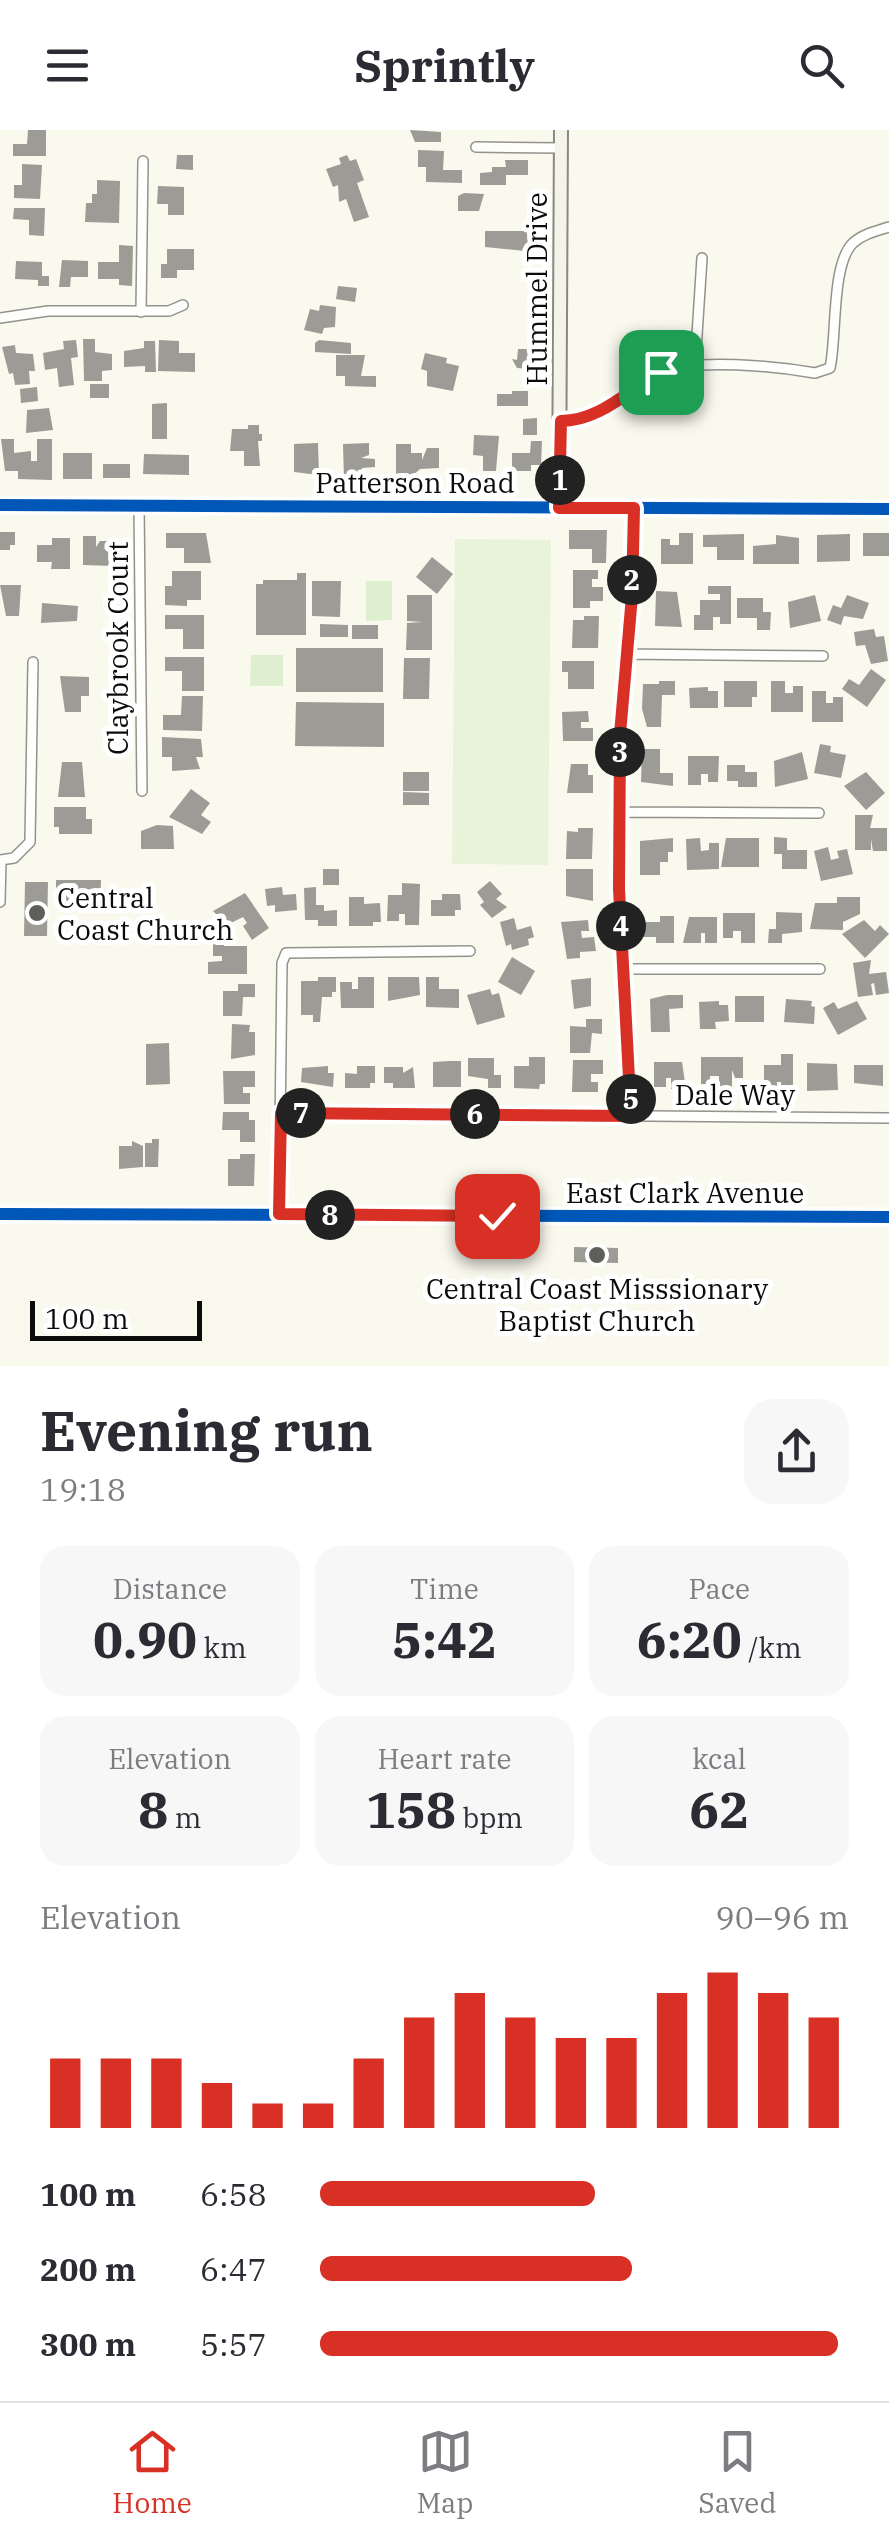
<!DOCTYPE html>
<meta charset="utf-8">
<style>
:root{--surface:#fff;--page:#f7f7f7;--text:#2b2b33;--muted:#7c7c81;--line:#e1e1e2;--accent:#d93025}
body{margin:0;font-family:"IBM Plex Serif",serif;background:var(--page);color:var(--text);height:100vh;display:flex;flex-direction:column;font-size:38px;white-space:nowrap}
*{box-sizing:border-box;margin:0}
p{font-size:32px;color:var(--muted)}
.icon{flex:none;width:55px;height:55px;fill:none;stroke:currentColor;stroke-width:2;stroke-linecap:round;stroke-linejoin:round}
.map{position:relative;height:1236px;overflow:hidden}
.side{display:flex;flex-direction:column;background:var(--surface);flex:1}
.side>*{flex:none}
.scale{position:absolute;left:30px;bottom:25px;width:172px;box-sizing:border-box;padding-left:10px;border:5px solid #0b0b0b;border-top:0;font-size:28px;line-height:35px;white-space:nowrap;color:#0b0b0b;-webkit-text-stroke:8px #fff;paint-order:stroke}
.pin{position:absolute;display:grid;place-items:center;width:85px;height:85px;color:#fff;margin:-42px;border-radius:20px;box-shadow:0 5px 15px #0006}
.km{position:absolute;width:50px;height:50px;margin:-25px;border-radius:50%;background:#222;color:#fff;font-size:28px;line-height:50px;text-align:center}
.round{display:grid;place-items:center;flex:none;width:105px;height:105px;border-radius:30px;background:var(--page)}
.head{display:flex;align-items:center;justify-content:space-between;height:170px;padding:0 40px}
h1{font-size:55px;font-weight:800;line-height:75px}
.metrics{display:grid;grid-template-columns:repeat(3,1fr);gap:15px;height:170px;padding:10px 40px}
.metrics div{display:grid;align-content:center;border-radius:25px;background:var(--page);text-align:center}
.metrics b{font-size:50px;font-weight:800}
.metrics small{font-size:28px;font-weight:400}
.metrics p{font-size:28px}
.chart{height:280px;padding:20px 40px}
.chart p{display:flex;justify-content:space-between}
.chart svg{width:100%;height:180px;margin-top:10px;stroke:var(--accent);stroke-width:6}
ul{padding:0 40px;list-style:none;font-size:32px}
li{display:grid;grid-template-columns:160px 120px 1fr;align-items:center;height:75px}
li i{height:25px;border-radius:12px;background:var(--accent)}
header{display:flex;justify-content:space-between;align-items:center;height:130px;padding:0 40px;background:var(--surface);font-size:45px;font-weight:800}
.tabs{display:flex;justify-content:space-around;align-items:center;height:140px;border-top:2px solid var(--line);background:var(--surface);font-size:28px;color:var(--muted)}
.tabs a{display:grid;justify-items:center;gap:5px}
.tabs .current{color:var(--accent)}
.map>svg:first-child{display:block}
.green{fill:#deefcf}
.pitch{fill:#e9f3d9}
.building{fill:#9c9b95}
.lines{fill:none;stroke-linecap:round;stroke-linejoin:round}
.street-casing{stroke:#93928d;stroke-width:12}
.secondary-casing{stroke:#898984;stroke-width:16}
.street{stroke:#fefefc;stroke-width:9}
.secondary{stroke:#f4f4e8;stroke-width:12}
.cycleway-casing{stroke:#fff;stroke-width:19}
.cycleway{stroke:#0057b8;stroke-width:12}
.route-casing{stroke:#fff;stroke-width:20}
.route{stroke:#d93025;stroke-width:12}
.poi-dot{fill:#5f5e5a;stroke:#fff;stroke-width:4}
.labels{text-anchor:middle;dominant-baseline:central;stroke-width:10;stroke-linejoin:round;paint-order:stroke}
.street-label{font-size:28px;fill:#0b0b0b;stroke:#fff}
.poi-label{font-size:28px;fill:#0b0b0b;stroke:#fff;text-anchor:start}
</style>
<header><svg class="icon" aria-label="menu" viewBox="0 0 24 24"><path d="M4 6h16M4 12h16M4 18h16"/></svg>Sprintly<svg class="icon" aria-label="search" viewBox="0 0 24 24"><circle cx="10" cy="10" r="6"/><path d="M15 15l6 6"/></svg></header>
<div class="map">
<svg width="889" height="1236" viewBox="0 0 889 1236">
<rect width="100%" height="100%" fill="#faf9ee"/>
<path class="green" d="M366 451H392V490L366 491Z
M251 525H283V556H250Z"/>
<path class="pitch" d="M455 409 551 410 548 735 452 734Z"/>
<path class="building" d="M28 0H46V26H13V14H27Z
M410 0 441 2V12H415Z
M418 20 444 21 443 40H462V53L426 52V37H418Z
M177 25H193V40L176 39Z
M347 25 350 31 356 29 364 50 357 53 369 87 354 92 346 69 339 72 338 55 333 57 326 39 341 34 339 28Z
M505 30H528V45H506V55H480V43L492 42V37H506Z
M22 34 42 35 40 69 14 68V55H22Z
M97 50 120 51 119 93 85 92 86 73H92V64H97Z
M158 56 184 57V85H168V74H157Z
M464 63 484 64 479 81H458V66Z
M14 78H45L44 106 29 105V90L13 89Z
M485 101H535V122L485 117Z
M119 115 133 116 132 156 119 155V149H98V132H119Z
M167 119H194V140H177V148H161V134H167Z
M62 130 88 131V147H71L70 157H59Z
M16 131 42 132V146H49V156H38V150L15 149Z
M338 156 357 158 355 172 336 169Z
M320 175 336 177 335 197 324 198 322 204 304 200 310 179 319 181Z
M83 209H95V222L112 224V240L102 241V251H84Z
M76 210 78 227 71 228 74 255 59 257 57 238 45 240 43 223 64 219 63 211Z
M159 210 179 211V223H195V242L158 241Z
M319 210 351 213V224L315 222V213Z
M144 211H155L156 242H145V236L124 237V221L144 218Z
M15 215 16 223 33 224 35 241H29L30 254 15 255 13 243 9 244 2 217Z
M518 219H536V226H530L529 239 517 238 512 229 517 230Z
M425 223 447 228 446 233 459 236 453 261 427 256V241L421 239Z
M336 225H365L361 246H376V257L345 256V246H336Z
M90 254H109V268H90Z
M37 257 38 271 21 273 20 259Z
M512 261H528V276H497V264H512Z
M167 273V309H152V274Z
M49 278 53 300 26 303 27 280Z
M537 288V305H523V289Z
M248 295H259V304H262V311H258L260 336H244V321H230L232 299H248Z
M474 305 499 306 496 341H483V326L473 325Z
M1 309H14V323L31 321V331H37V309H52V350L18 349V341H5Z
M531 311H542L541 335H531V341H512V323H530Z
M318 313 319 345 294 342V314Z
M369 313V325L361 328 375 329V337L362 338V348L344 349 343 314Z
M396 314H411V323H422V330L427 318H439V338L420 339 412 346H396Z
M63 323H92V349H63Z
M144 324 189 325V345L143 344Z
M103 334H130V348H103Z
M569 400H607L606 433H592V419H569Z
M0 402H15V415H10V420H0Z
M166 403H206L211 433H184V418H166Z
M679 403H693V434H661V409H670V415H679Z
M863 403H889V426H863Z
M744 404V430H717V417H703V405Z
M850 404V431L817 432V405Z
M776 405 799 408V434H753V416L776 414Z
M83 406H96V417L100 411H113V436L83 435Z
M52 408H70V439H51L52 432H37V415H52Z
M432 427 453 444 437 464 416 447Z
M573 440H598V449H592V457H603V471H590V478H573Z
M172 441H201V470H187V476L165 475V456H172Z
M297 443H306V505H256V454H263V450H297Z
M312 451H341L340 487 312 486Z
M0 455H21L19 486H6Z
M708 456H731V494H720V487H713V500H694V485H700V470H720V464H708Z
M656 461 677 462 682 497 655 496Z
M407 465H432V520H406L407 493 422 492 407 491Z
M815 465 821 491 790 498 788 472Z
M847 465 869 473 863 489 844 486 841 495 827 490 833 475 841 478Z
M737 468H763V482H771L770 500H757V488H737Z
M42 473 78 476 77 491 41 493Z
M165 485H204V519H183V499H165Z
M584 486H599L598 518H572L573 490H584Z
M320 494 348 495V507H320Z
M352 495H378V509H352Z
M874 499 876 507 884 506 888 531 871 534 865 515 856 516 854 502Z
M296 518H383V562H296Z
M165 527H204V561H182V541H165Z
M404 528H430L429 569H403Z
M562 531H594V559H568V542H562Z
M871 539 886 550 867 577 842 559 849 549 859 555Z
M60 546 89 547V566H81V582H65Z
M659 551H675V565H662L661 597H647L642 579 643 554H659Z
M724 551H757V567H752V577H724Z
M771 551H785V563H793V556H803V582H771Z
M708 557V561H718V578H690L689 558Z
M812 561H826V573H833V567H843V592H812Z
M182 566H203L202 601 163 600V585H181Z
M296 572 384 573V617L295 616Z
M588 581 589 592H581V598H593V611H563L562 582Z
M162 607 201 609 203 627H196L200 639 172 641V627H162Z
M820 614 831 616 830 622 846 625 841 648 814 643Z
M642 619H660V643H673V656L641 652Z
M802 622 808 649 775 657 774 631Z
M688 626H719L718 652H708V644H701V655H688Z
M62 632H82L85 667H58Z
M571 634H588V645H593V663H567Z
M727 635H745V642H757V657H738V651H727Z
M403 642H429V661H403Z
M866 642 885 663 866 680 844 656Z
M191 659 210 673 201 685 211 692 202 704 169 687Z
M403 662 429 663V675H403Z
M54 677H86V689H92V704H59V697H54Z
M855 685H873L870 698H887V721H873L871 709V720H855Z
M173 696 174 719H141V701L157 695Z
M578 698H593L592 729H566L567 701 578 702Z
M774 707 787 708V720H807V739H782V724H774Z
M673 708V722H668V732H660V745H640V711Z
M700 708 701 721 709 720V713H719V739L687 740 686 709Z
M726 708H759V737H721Z
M828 717 831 730 839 728 837 721 847 719 853 744 821 751 814 721Z
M323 739H339V755H323Z
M566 739H593V771L566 766Z
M56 750H101L100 782H79V772H56Z
M490 751 502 764 496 769 507 777 492 788 480 775 484 772 477 762Z
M25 752H48L47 806H24Z
M402 753 420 754 419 795H405V784H399V791H387L388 765H402Z
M282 757 283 765 296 764 297 780 275 782V775L267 776 265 759Z
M316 757V775H324V781L337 780V796H318V790H305L304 758Z
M245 763 269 798 252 810 243 796 247 793 243 787 227 795 213 781Z
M442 764H460L461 780H455V786H431V770H442Z
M349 767H364V774L380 773 381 792H373V796H349Z
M837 767H860V784L843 792V800L810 799 815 773H837Z
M776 782 802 783V802L782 804V813H768L769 799H776Z
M723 783H755V813H741V801H733V808H723Z
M660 786H674V813H656V807H643V792H660Z
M689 787H717V813H705V803H701V813H683Z
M514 788 517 800 531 796 534 807 528 809 529 815 512 820 511 814 506 816 500 792Z
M588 790 589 801H581L582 808 594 807 596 821 580 822V828L567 829 561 792Z
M864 790 875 801 880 795 889 804 865 828 842 804Z
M213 811H224V816H247V844H208V832L222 831V826H213Z
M512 827 535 841 521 865 498 852Z
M871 830 869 844 886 842 889 863 876 865 874 853 871 854 873 865 858 867 853 833Z
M318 847H336V862H332V867H322L320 892H313V885H301V851H318Z
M358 847H374V878H341L340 852H352V859H358Z
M388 847H419L420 865 388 871Z
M426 847H439V859H459V878L426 877Z
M591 848V876L574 879 571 850Z
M238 854H255V867H243L242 886H223V861H238Z
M490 859 492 865 499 863 505 887 477 895 467 865Z
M667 865H683V878L669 879 670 902H651L650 869Z
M735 866H764V892H735Z
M786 869 812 871 811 876 815 877 814 894 784 892Z
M719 871V875H728L729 891 715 892 716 899H700L699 872Z
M857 871 867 889 838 905 823 878 834 872 838 879Z
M586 889H602V904L592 903 590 923H570V896L586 897Z
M232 894 250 895 249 902H255V925L231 929Z
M169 913 170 954 146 955V914Z
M781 924H793V960H781V952H777V960H764V935H781Z
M529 927H545V954H540L539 959 514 958V936H529Z
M701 927H743V948H735L732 940V957H719V946H710V954H701Z
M468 928H494V945H501V958H488V949L468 946Z
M573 930H603V944H591V952H598V962H572Z
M449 931H461V957H433V932Z
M654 932H682L686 959H671V948H666V957H654Z
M807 933 837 934 838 960 807 961Z
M854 935H883V956L854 953Z
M328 936V943H334L333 957 301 952 302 938Z
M357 936H375V953H370V958H345V943L357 944Z
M384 937H403V943L413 937 415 958H393V953H384Z
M223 941H255V957H243V963H250V974H224Z
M223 982H249V990H255V1012H240V1000H222Z
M152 1009H159L158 1037H145V1013H152Z
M132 1011 143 1016V1037L119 1039V1016H132Z
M240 1024H255L254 1056H228V1029H240Z
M574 1117 618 1118V1133L574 1132Z"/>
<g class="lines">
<defs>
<path id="street" d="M476 17 561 18
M141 182 143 31
M0 188 48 181H169L183 175
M695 236 702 128
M561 291C602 291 623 258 658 243 695 228 775 236 815 243L830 238C837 208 831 134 853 113 863 104 876 101 889 97
M139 375 142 661
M625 524 823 526
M620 682 819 683
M0 730 14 728 30 712 33 532
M0 772 1 730
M623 839H820
M281 983 889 988
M631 986 619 759 620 604 632 466 634 378
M279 1085 282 833 286 823 470 821"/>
<path id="secondary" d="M0 375 889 379
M559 378 561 0
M0 1084 889 1087"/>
</defs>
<use href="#street" class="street-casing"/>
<use href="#secondary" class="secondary-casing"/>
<use href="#street" class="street"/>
<use href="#secondary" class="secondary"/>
<defs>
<path id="cycleway" d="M0 375 889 379
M0 1084 889 1087"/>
</defs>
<use href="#cycleway" class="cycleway-casing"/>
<use href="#cycleway" class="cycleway"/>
</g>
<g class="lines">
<defs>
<path id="route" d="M497 1086 279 1084 281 983 631 986 619 759 620 604 632 466 634 378H559L561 291C600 291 628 260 661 242"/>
</defs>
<use href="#route" class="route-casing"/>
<use href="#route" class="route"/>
</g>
<g class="poi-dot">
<circle cx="37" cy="783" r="10"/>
<circle cx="597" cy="1125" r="10"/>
</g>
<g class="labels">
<g class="street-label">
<text transform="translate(536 159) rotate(-90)">Hummel Drive</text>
<text x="415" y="352">Patterson Road</text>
<text transform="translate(117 518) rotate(-90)">Claybrook Court</text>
<text x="735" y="964">Dale Way</text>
<text x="685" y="1062">East Clark Avenue</text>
</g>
<g class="poi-label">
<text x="57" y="767">Central<tspan x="57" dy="32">Coast Church</tspan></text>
<text x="597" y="1158" text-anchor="middle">Central Coast Misssionary<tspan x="597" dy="32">Baptist Church</tspan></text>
</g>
</g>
</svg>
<div class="scale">100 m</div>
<div class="pin" style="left:661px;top:242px;background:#1e9e55"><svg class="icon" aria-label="arrive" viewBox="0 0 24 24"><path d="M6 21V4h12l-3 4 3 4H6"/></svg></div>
<div class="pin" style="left:497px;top:1086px;background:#d93025"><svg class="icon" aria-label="check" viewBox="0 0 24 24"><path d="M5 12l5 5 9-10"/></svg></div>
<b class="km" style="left:560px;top:350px">1</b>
<b class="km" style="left:632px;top:450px">2</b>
<b class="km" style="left:620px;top:622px">3</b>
<b class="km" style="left:621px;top:796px">4</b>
<b class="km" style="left:631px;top:969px">5</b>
<b class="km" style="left:475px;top:984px">6</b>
<b class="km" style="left:301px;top:983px">7</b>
<b class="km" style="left:330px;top:1085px">8</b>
</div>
<section class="side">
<div class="head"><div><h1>Evening run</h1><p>19:18</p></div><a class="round"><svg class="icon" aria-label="share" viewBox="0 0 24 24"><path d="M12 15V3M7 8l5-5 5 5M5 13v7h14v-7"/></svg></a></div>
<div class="metrics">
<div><p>Distance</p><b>0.90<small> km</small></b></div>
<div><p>Time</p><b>5:42</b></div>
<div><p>Pace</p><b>6:20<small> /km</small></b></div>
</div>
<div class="metrics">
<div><p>Elevation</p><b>8<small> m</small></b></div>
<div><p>Heart rate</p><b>158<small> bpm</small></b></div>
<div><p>kcal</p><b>62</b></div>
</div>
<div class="chart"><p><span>Elevation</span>90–96 m</p>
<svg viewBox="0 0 160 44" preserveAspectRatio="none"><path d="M5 44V27M15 44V27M25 44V27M35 44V33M45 44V38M55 44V38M65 44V27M75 44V17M85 44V11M95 44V17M105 44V22M115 44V22M125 44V11M135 44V6M145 44V11M155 44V17"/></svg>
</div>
<ul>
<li><b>100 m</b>6:58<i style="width:52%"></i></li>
<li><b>200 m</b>6:47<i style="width:59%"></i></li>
<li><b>300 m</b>5:57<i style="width:98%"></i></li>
</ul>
</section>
<nav class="tabs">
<a class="current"><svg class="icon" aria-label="home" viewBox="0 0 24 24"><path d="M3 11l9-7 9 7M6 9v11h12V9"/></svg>Home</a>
<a><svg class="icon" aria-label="map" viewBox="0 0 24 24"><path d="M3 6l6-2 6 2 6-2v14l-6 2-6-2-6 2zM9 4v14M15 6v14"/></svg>Map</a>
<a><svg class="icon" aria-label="saved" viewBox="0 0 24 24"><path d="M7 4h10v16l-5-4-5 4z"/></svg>Saved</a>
</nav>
